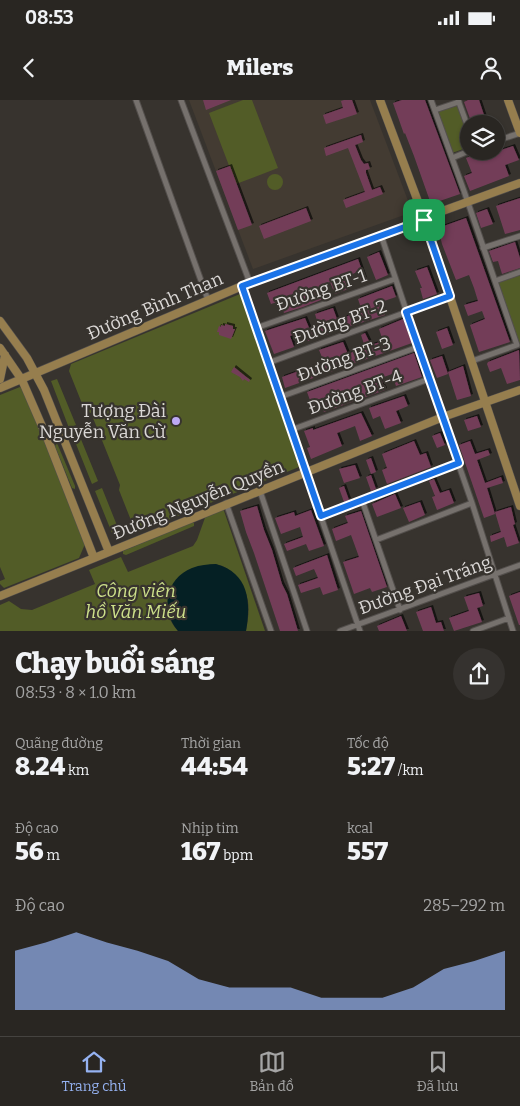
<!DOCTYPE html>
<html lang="vi">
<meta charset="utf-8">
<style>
:root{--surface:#292622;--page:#35322f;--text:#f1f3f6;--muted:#a5a5a5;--line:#454340;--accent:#95b2f1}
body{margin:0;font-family:Bitter,serif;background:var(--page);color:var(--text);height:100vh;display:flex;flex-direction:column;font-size:19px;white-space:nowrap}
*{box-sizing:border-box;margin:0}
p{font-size:16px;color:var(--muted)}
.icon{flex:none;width:28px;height:28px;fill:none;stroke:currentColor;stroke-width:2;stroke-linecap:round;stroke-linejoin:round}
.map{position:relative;height:531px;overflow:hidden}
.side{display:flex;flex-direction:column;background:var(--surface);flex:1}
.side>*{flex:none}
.fabs{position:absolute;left:460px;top:15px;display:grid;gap:10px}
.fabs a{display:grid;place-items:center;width:45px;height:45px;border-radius:50%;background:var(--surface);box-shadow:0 1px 4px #0004,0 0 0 1px var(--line);font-size:25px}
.pin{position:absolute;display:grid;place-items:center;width:42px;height:42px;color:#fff;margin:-21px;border-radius:10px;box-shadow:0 2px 8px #0006}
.round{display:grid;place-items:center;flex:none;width:52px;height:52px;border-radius:26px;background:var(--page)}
.head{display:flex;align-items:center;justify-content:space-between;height:85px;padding:0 15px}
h1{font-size:28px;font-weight:800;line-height:38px}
.figures{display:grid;grid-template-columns:repeat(3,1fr);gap:8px;height:85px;padding:5px 15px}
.figures div{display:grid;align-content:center}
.figures b{font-size:25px;font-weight:800}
.figures small{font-size:14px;font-weight:400}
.figures p{font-size:14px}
.chart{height:140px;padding:10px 15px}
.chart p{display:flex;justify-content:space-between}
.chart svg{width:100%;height:90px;margin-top:5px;fill:var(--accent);opacity:.7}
.status{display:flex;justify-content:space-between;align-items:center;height:35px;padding:0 25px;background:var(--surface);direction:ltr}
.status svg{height:14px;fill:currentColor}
header{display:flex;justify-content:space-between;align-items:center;height:65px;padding:0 15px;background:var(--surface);font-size:22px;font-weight:800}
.menu{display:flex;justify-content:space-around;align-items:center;height:70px;border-top:1px solid var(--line);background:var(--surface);font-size:14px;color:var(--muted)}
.menu a{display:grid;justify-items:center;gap:2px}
.menu .current{color:var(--accent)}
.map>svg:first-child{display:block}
.built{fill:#433b32}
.green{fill:#525c27}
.water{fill:#052024}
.building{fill:#733e59;filter:url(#shadow)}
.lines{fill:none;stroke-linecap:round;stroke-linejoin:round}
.street-casing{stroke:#534f4c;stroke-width:7}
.secondary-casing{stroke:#534f4c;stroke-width:9}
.street{stroke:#76716d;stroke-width:5}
.secondary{stroke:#967e4e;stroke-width:8}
.route-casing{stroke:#fff;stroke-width:10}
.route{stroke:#1a73e8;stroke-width:6}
.poi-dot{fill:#bda9f5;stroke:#37332e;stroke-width:2}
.labels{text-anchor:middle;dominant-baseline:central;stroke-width:4.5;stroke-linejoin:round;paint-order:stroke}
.street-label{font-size:18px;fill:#dbd8d6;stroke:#37332e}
.poi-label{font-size:18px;fill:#dbd8d6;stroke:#37332e;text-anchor:end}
.park-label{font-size:18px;font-style:italic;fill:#cde08a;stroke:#37332e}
</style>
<div class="status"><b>08:53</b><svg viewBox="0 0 49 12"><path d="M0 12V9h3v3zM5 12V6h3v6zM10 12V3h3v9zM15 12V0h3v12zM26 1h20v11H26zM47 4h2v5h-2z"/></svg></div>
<header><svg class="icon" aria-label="back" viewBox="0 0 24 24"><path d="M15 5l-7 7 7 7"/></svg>Milers<svg class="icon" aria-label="person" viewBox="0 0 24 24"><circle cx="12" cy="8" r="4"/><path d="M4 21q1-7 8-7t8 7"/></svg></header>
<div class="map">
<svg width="520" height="531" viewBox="0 0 520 531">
<defs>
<filter id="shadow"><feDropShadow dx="2" dy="-2" stdDeviation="0" flood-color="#0009"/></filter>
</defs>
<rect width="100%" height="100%" fill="#37332e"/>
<path class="built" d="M189 0H370L410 106 407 114 253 169Z"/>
<path class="green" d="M243 0H252L278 68 236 84 209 13Z
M458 5 469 35V47L452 53 437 12Z
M267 82a8 8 0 1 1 16 0a8 8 0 1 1-16 0Z
M520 172V244L517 245 495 181Z
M240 194 299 367 136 433 119 390 120 385 91 313 85 311 69 271 71 264Z
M57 279 76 325 69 328 51 281Z
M20 287 25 292 85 444 79 458 4 488 0 484V481L5 479 0 467V295Z
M78 332 98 381 92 384 72 334Z
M57 343 75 386V389L72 388 55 346Z
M102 388 120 433 116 437 112 433 95 391Z
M223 408 265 531H246C250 509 251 495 236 477 224 464 219 463 202 466 182 470 178 478 171 496 166 511 167 518 178 531H0V505L9 501 21 509 32 510 95 484 89 470 121 457 128 472 193 446 197 440 206 415Z
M190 423H194V426L126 455 123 454V451Z"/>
<path class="water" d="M216 464C249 473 251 502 246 531H178C160 510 165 479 192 468 200 465 208 464 216 464Z"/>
<path class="building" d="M203 0H231L206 10Z
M344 0H352L357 14 326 24 323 15 343 8 341 1Z
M402 0H425L460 94 431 104 414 56 405 33 404 34 393 3Z
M468 0H479L487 24H472L464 2Z
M361 35 363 42 355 45 361 60 364 64 368 63 370 69 366 70V73L372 90 380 87 383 94 346 108 343 100 365 92 348 48 326 56 324 48Z
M513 46 519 60 505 65 509 76 470 91 464 76 472 73 466 58 483 51H498Z
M230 66 252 125 238 130 216 71Z
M520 98V130L505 134 496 106Z
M306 108 311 121 264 139 259 126Z
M487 109 493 124 481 128 476 113Z
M466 118 510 242 479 252 470 225 485 219 482 211 468 216 464 205 478 201 474 188 469 175 456 180 442 144 438 128Z
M515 142 520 158V168L502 174 498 161 493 162 489 151Z
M379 152 388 175 376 180 367 157Z
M358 159 366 182 362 184 357 172 344 178 348 189 335 194 330 182 321 186 326 198 303 207 284 213 280 201 271 204 267 193Z
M427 167 437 194 423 199 420 188H422L415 171Z
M392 186 396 197 381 202 385 215 342 229 339 219 362 211 358 199Z
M333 208 337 219 326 223 329 234 308 241 305 230 290 236 294 247 274 254 265 231 305 218 310 230 319 227 315 214Z
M403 219 412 243 285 288 282 277 324 262 319 250 343 242 348 254 365 247 361 235 365 233 371 245 383 241 379 229Z
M225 224 233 226V229H235L231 239 219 235V232H217L219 226 221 227V225L225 226Z
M447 228 453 245 442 249 436 232Z
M519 250 520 280 507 284 501 268 490 272 487 264 488 262Z
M414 253 422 277 396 286 392 274 381 278 385 290 324 312 320 300 311 303 307 292Z
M442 256 448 274 437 278 430 260Z
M463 266 471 296 457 300 448 272Z
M234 267 250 280 249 282 244 279 243 281 240 277 231 272Z
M404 296 408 306 396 311 401 323 385 329 380 316 373 319 369 308Z
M361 313 372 336 360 341 355 326 350 328 337 333 342 346 311 359 307 348 310 347 304 331 313 328V330Z
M477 316 481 327 468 331 464 320Z
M440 333 445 345 437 348 432 336Z
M414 341 420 355 426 353 431 367 387 384 382 370 387 368 382 354Z
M470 341 475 354 488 350 490 355 477 360 485 383 501 377 503 383 487 388 495 414 484 418 459 345Z
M371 358 376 372 371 374 366 360Z
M355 365 360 378 344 383 339 369Z
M371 375 376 389 371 391 366 377Z
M434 379 440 393 449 390 454 403 437 410 432 397 435 396 429 381Z
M344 386 349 400 344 402 339 388Z
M395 394 401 408 377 417 372 404Z
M420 402 425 415 409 422 403 408Z
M257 406 264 430 272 450 282 484 287 494 298 531H280L254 453 246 432 240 411Z
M511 407 515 424 513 425 519 443 507 447 504 437 491 442 490 436 501 432 495 412Z
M311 410 324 446 309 451 306 444 287 451 284 444 303 437 300 427 281 434 275 418 294 412 295 416Z
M361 411 387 487 372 492 370 488 354 494 343 462 359 457 351 435 336 441 332 429 348 423 345 416Z
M327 455 338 490 323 495 320 487 301 493 298 485 318 478 314 469 296 476 293 468Z
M520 492V525H519L509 496Z
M479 493 483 506 477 508 482 522 454 531 449 518 469 511 464 497Z
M431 507 436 523 441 522 444 531H423L416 512Z
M401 516 407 531H379L377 526Z"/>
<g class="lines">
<defs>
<path id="street" d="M136 0 208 200
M181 0 250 183
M431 0 464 91 517 245 472 261
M458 0 469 30
M435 10 459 2
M496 41 520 33
M452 58 469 51
M381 135 429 279 472 403 513 531
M483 148 520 136
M495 181 520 172
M242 186 360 531
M256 228 395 179
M268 263 450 196
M280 297 418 247
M291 330 429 279
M260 391 307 531
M362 400 400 510
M226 403 271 531
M321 416 459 363
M376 440 472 403
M340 531 520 465
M473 531 509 518"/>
<path id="secondary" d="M380 0 420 107 520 406
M508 0 520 33
M0 221 27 258 44 290 109 452
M0 248 22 280 48 340 94 458
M0 279 5 255
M0 288 242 186 413 124 437 113 520 83
M0 496 443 317 520 290"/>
</defs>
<use href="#street" class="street-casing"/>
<use href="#secondary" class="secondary-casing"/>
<use href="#street" class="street"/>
<use href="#secondary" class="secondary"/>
</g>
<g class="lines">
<defs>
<path id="route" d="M424 120 450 196 406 212 459 363 321 416 242 186Z"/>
</defs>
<use href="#route" class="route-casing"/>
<use href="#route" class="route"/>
</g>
<circle class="poi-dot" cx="176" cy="321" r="5"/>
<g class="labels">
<g class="street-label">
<text transform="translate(321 190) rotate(-19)">Đường BT-1</text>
<text transform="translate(155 206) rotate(-23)">Đường Bình Than</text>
<text transform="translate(340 222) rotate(-20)">Đường BT-2</text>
<text transform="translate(344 259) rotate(-20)">Đường BT-3</text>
<text transform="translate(355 292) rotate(-20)">Đường BT-4</text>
<text transform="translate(198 400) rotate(-22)">Đường Nguyễn Quyền</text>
<text transform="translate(425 485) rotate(-20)">Đường Đại Tráng</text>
</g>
<g class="poi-label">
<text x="166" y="311">Tượng Đài<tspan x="166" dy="21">Nguyễn Văn Cừ</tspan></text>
</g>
<g class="park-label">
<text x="136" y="491">Công viên<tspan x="136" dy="21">hồ Văn Miếu</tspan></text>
</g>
</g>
</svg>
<div class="fabs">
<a><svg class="icon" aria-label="layers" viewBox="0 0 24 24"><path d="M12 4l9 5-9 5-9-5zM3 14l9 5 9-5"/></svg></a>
</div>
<div class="pin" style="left:424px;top:120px;background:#1e9e55"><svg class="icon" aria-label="arrive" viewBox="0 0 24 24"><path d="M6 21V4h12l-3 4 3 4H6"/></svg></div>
</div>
<section class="side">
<div class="head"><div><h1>Chạy buổi sáng</h1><p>08:53 · 8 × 1.0 km</p></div><a class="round"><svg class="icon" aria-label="share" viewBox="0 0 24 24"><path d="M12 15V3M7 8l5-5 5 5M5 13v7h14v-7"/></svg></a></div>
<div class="figures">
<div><p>Quãng đường</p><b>8.24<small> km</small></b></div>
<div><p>Thời gian</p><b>44:54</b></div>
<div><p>Tốc độ</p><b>5:27<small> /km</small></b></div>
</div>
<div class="figures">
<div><p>Độ cao</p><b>56<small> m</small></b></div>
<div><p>Nhịp tim</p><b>167<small> bpm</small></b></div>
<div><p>kcal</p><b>557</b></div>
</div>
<div class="chart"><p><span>Độ cao</span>285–292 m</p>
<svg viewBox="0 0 160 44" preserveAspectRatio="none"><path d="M0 44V15L10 11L20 6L30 11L40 15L50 20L60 29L70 33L80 33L90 33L100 38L110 38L120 38L130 33L140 24L150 20L160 15V44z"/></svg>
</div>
</section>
<nav class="menu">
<a class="current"><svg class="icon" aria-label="home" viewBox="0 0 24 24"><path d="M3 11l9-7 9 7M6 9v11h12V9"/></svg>Trang chủ</a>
<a><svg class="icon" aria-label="map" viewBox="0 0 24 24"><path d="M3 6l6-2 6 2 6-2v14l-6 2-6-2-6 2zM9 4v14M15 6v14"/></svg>Bản đồ</a>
<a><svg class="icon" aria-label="saved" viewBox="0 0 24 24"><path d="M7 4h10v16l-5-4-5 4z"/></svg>Đã lưu</a>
</nav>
